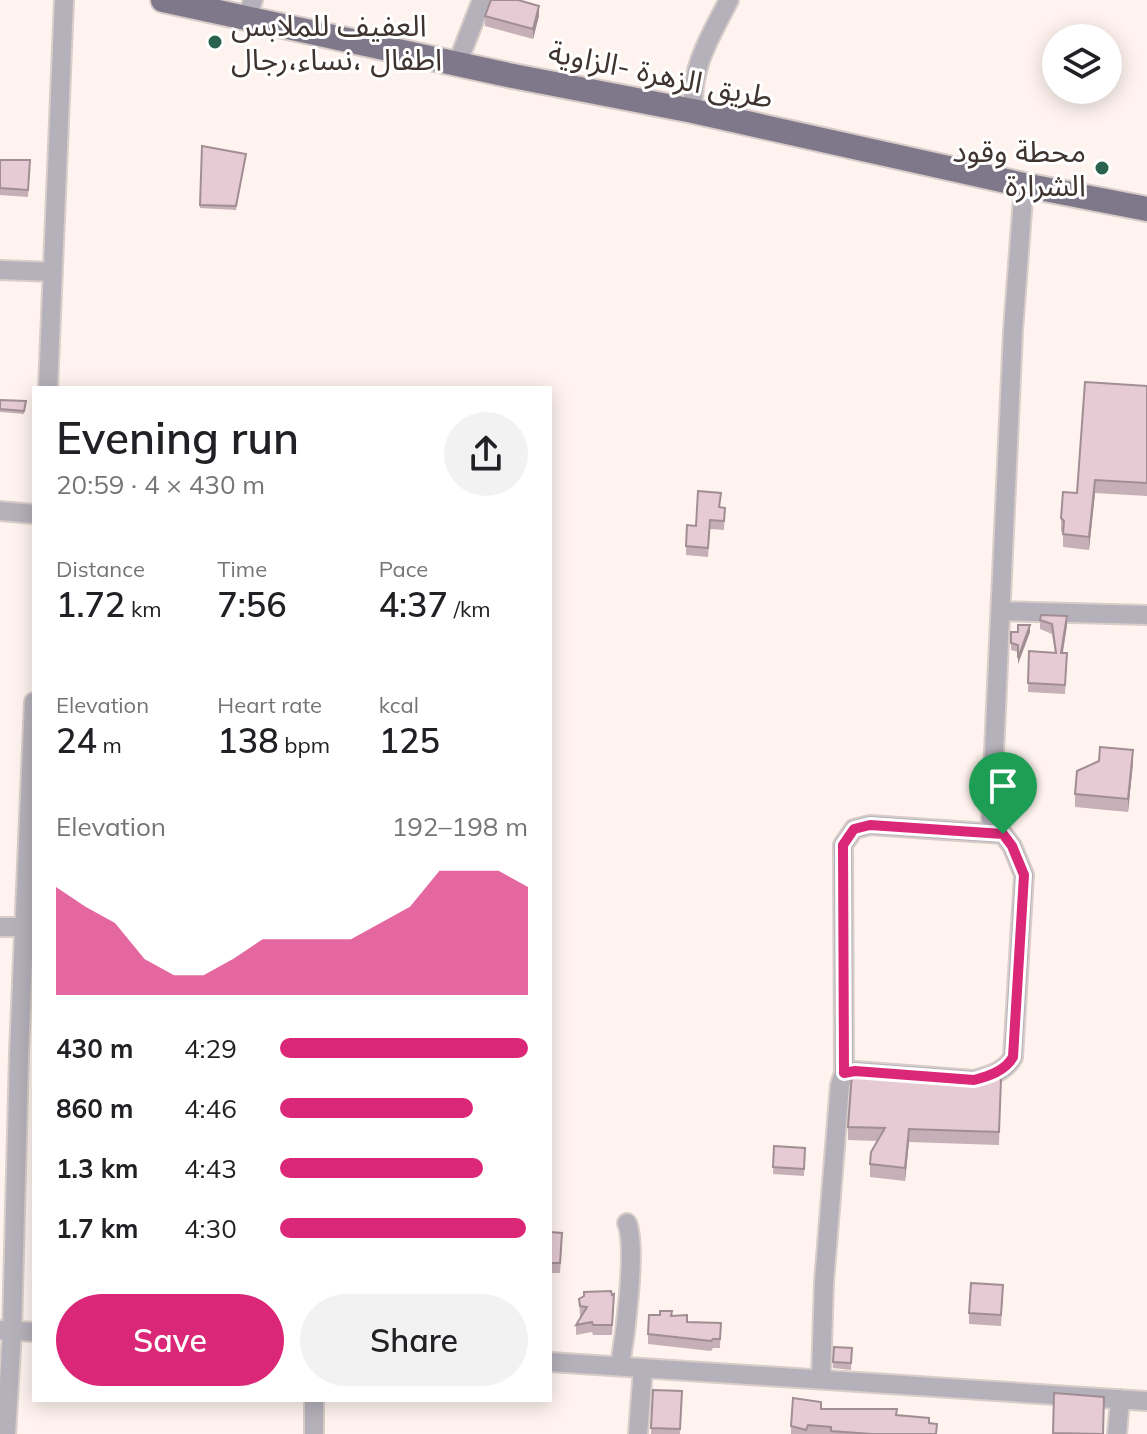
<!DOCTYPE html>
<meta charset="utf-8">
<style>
:root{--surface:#fff;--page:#f2f2f2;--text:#202124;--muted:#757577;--accent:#db2777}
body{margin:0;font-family:Mulish,"Noto Sans Arabic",sans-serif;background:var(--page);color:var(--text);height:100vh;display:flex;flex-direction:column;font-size:30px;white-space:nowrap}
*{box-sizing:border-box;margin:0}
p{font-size:26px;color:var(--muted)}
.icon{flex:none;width:44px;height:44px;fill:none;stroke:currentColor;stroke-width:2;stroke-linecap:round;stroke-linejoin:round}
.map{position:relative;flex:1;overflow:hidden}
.sheet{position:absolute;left:32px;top:386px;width:520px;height:1016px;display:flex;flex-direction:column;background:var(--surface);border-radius:0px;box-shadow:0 4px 20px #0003}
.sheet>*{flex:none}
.tools{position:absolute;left:1042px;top:24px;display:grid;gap:16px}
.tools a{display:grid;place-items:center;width:80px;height:80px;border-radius:50%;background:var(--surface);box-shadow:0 4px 20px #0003;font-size:40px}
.pin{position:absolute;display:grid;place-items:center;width:68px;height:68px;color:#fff;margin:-82px -34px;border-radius:50% 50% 50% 0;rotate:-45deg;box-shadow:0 0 8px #0007}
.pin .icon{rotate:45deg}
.round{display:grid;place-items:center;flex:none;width:84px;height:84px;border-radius:42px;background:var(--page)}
.headline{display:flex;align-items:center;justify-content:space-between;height:136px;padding:0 24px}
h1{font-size:44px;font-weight:600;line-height:60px}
.metrics{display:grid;grid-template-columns:repeat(3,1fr);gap:12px;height:136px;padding:8px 24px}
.metrics div{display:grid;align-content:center}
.metrics b{font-size:34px;font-weight:600}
.metrics small{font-size:22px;font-weight:400}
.metrics p{font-size:22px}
.chart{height:224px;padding:16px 24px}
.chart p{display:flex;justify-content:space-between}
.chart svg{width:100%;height:144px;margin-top:8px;fill:var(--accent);opacity:.7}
.primary-button{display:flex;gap:16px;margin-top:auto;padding:16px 24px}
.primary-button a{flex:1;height:92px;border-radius:48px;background:var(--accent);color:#fff;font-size:32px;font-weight:600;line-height:92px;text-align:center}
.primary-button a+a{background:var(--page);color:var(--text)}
ul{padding:0 24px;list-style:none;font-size:26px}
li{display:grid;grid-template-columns:128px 96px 1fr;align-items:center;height:60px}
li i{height:20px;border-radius:10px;background:var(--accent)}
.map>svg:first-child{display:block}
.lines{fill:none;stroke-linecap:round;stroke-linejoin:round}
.minor-casing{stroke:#d8cdc8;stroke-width:22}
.major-casing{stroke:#d8cdc8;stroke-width:28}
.minor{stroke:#b5b1bb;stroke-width:18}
.major{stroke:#7f788a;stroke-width:24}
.wall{fill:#c6afb6}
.shaded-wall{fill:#a18e94}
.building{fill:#e6cbd4;stroke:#a18e94;stroke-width:2}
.route-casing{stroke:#fff;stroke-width:16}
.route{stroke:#db2777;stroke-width:10}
.poi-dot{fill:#29634d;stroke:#fff;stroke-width:3}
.labels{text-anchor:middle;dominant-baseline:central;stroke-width:6;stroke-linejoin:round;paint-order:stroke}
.poi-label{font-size:30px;fill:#3f3430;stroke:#fff;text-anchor:start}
.street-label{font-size:30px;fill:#3f3430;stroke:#fff}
</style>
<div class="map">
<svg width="1147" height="1434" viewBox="0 0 1147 1434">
<rect width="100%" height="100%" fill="#fef3ee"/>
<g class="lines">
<defs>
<path id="minor" d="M247 17 253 0
M458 62 482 0
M693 111C691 66 709 39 729 0
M0 270 53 272
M48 388 64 0
M0 511 34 514
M1001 611 1147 615
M0 927H24
M844 1073 843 845 854 829 870 825 1003 834
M1 1330 34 1332
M550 1362 1147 1401
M620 1366C625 1336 637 1248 627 1223
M821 1379 824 1282 840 1085 844 1073 855 1071 974 1080C989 1076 1005 1072 1013 1057L1024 875 1012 846 991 819 1013 331 1024 185
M6 1434 12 1331 19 1053 34 702
M314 1434V1400
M638 1434 643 1369
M1117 1434 1120 1399"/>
<path id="major" d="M163 0 513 76 693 111 1024 185 1147 209"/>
</defs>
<use href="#minor" class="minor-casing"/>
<use href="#major" class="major-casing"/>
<use href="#minor" class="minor"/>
<use href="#major" class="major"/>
</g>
<path class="wall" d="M485 16H539L533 39 485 26Z
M202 146 246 157 236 210 200 208Z
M0 160H30L28 197 0 195Z
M1147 386V496L1095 493 1089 550 1063 547V533L1061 531V518Z
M0 400 26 401 24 414 0 412Z
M720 507 725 508 724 530 710 529 708 557 686 555V546L696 526Z
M1040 620 1067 625 1063 653H1067L1065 694 1028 692 1029 651 1055 652 1052 634 1040 629Z
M1011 632H1030L1018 664V652L1011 650Z
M1133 763 1128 812 1075 807V794Z
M1001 1079 999 1145 909 1142 905 1181 870 1177V1164L877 1141 848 1140V1127Z
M774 1146 805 1148 804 1176 773 1174Z
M550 1232 562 1244 560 1273H550Z
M1003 1295 1001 1326 969 1324V1313Z
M579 1299 614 1304 612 1335H593L592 1332 576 1335V1325L581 1316H580Z
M671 1316 687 1322 721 1323 720 1348H713L711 1351 648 1344V1334Z
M834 1347 852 1348 851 1370 833 1368Z
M653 1390 682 1391 680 1434H651Z
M821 1409 896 1415 929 1423 937 1434H791V1426Z"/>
<path class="shaded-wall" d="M539 6V16L533 39V29Z
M1095 480V493L1089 550V537Z
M1067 616V625L1061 662V653Z
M1030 625V632L1018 664V658Z
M1133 750V763L1128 812V799Z
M909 1129V1142L905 1181V1168Z"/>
<path class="building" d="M491 0H518L539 6 533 29 485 16Z
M202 146 246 154 236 206 200 205Z
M0 160H30L28 190 0 188Z
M1085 382 1147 386V483L1095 480 1089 537 1063 534 1064 521 1061 518 1063 492 1077 493Z
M0 400 26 401 24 411 0 409Z
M698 491 721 493 719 507 725 508 724 521 710 520 708 548 686 546 687 525 696 526Z
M1041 615 1067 616 1061 653H1067L1065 685 1028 683 1029 651 1056 653 1052 624 1040 620Z
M1018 625H1030L1018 658V645L1011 643V632H1018Z
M1100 747 1133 750 1128 799 1075 794 1077 771 1099 761Z
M852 1074 1001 1079 999 1132 909 1129 905 1168 870 1164 871 1152 885 1128 848 1127Z
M774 1146 805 1148 804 1169 773 1167Z
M550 1232 562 1233 560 1263H550Z
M971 1283 1003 1285 1001 1315 969 1313Z
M611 1291 612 1295 614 1294 612 1325H593L592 1322 576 1325 587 1307 580 1306 579 1299 584 1296V1292Z
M660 1311H672L671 1316 687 1315V1322L721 1323 720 1339H713L711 1341 648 1334 649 1315H660Z
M834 1347 852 1348 851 1363 833 1362Z
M653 1390 682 1391 680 1429 651 1428Z
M1054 1393 1104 1397 1103 1434 1053 1433Z
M793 1398 821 1402V1409H897L896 1415 929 1418V1423L937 1424 936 1434H872L831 1431V1427L808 1425 806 1430 791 1426Z"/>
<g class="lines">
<defs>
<path id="route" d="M870 825 1003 834 1012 846 1024 875 1013 1057C1005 1071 989 1076 974 1080L855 1071 844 1073 843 845 854 829Z"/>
</defs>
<use href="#route" class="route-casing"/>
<use href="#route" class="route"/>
</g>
<g class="poi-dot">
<circle cx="215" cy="42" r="8"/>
<circle cx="1102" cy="168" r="8"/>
</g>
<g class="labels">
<g class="poi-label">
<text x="231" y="25">العفيف للملابس<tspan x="231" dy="34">اطفال ،نساء،رجال</tspan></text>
<text x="1086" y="151" text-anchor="end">محطة وقود<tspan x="1086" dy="34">الشرارة</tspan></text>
</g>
<g class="street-label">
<text transform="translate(661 74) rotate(12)">طريق الزهرة -الزاوية</text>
</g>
</g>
</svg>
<div class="tools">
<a><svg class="icon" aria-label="layers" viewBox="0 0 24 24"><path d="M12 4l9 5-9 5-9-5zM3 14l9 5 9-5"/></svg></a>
</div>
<div class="pin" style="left:1003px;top:834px;background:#1e9e55"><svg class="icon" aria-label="arrive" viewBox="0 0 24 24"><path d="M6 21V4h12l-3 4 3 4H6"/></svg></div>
<section class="sheet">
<div class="headline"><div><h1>Evening run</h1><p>20:59 · 4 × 430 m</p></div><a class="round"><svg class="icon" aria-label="share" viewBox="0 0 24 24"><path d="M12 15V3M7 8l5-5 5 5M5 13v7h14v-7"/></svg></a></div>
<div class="metrics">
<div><p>Distance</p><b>1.72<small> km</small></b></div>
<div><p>Time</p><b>7:56</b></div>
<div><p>Pace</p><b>4:37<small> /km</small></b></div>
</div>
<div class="metrics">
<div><p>Elevation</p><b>24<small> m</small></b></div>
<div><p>Heart rate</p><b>138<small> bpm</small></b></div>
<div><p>kcal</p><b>125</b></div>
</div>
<div class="chart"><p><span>Elevation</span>192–198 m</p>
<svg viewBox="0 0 160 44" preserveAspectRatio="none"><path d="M0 44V11L10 17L20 22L30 33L40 38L50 38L60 33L70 27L80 27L90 27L100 27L110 22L120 17L130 6L140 6L150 6L160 11V44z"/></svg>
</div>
<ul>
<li><b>430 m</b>4:29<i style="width:100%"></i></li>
<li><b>860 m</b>4:46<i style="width:78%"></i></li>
<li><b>1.3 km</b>4:43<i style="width:82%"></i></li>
<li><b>1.7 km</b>4:30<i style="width:99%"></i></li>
</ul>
<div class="primary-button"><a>Save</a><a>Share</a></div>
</section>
</div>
